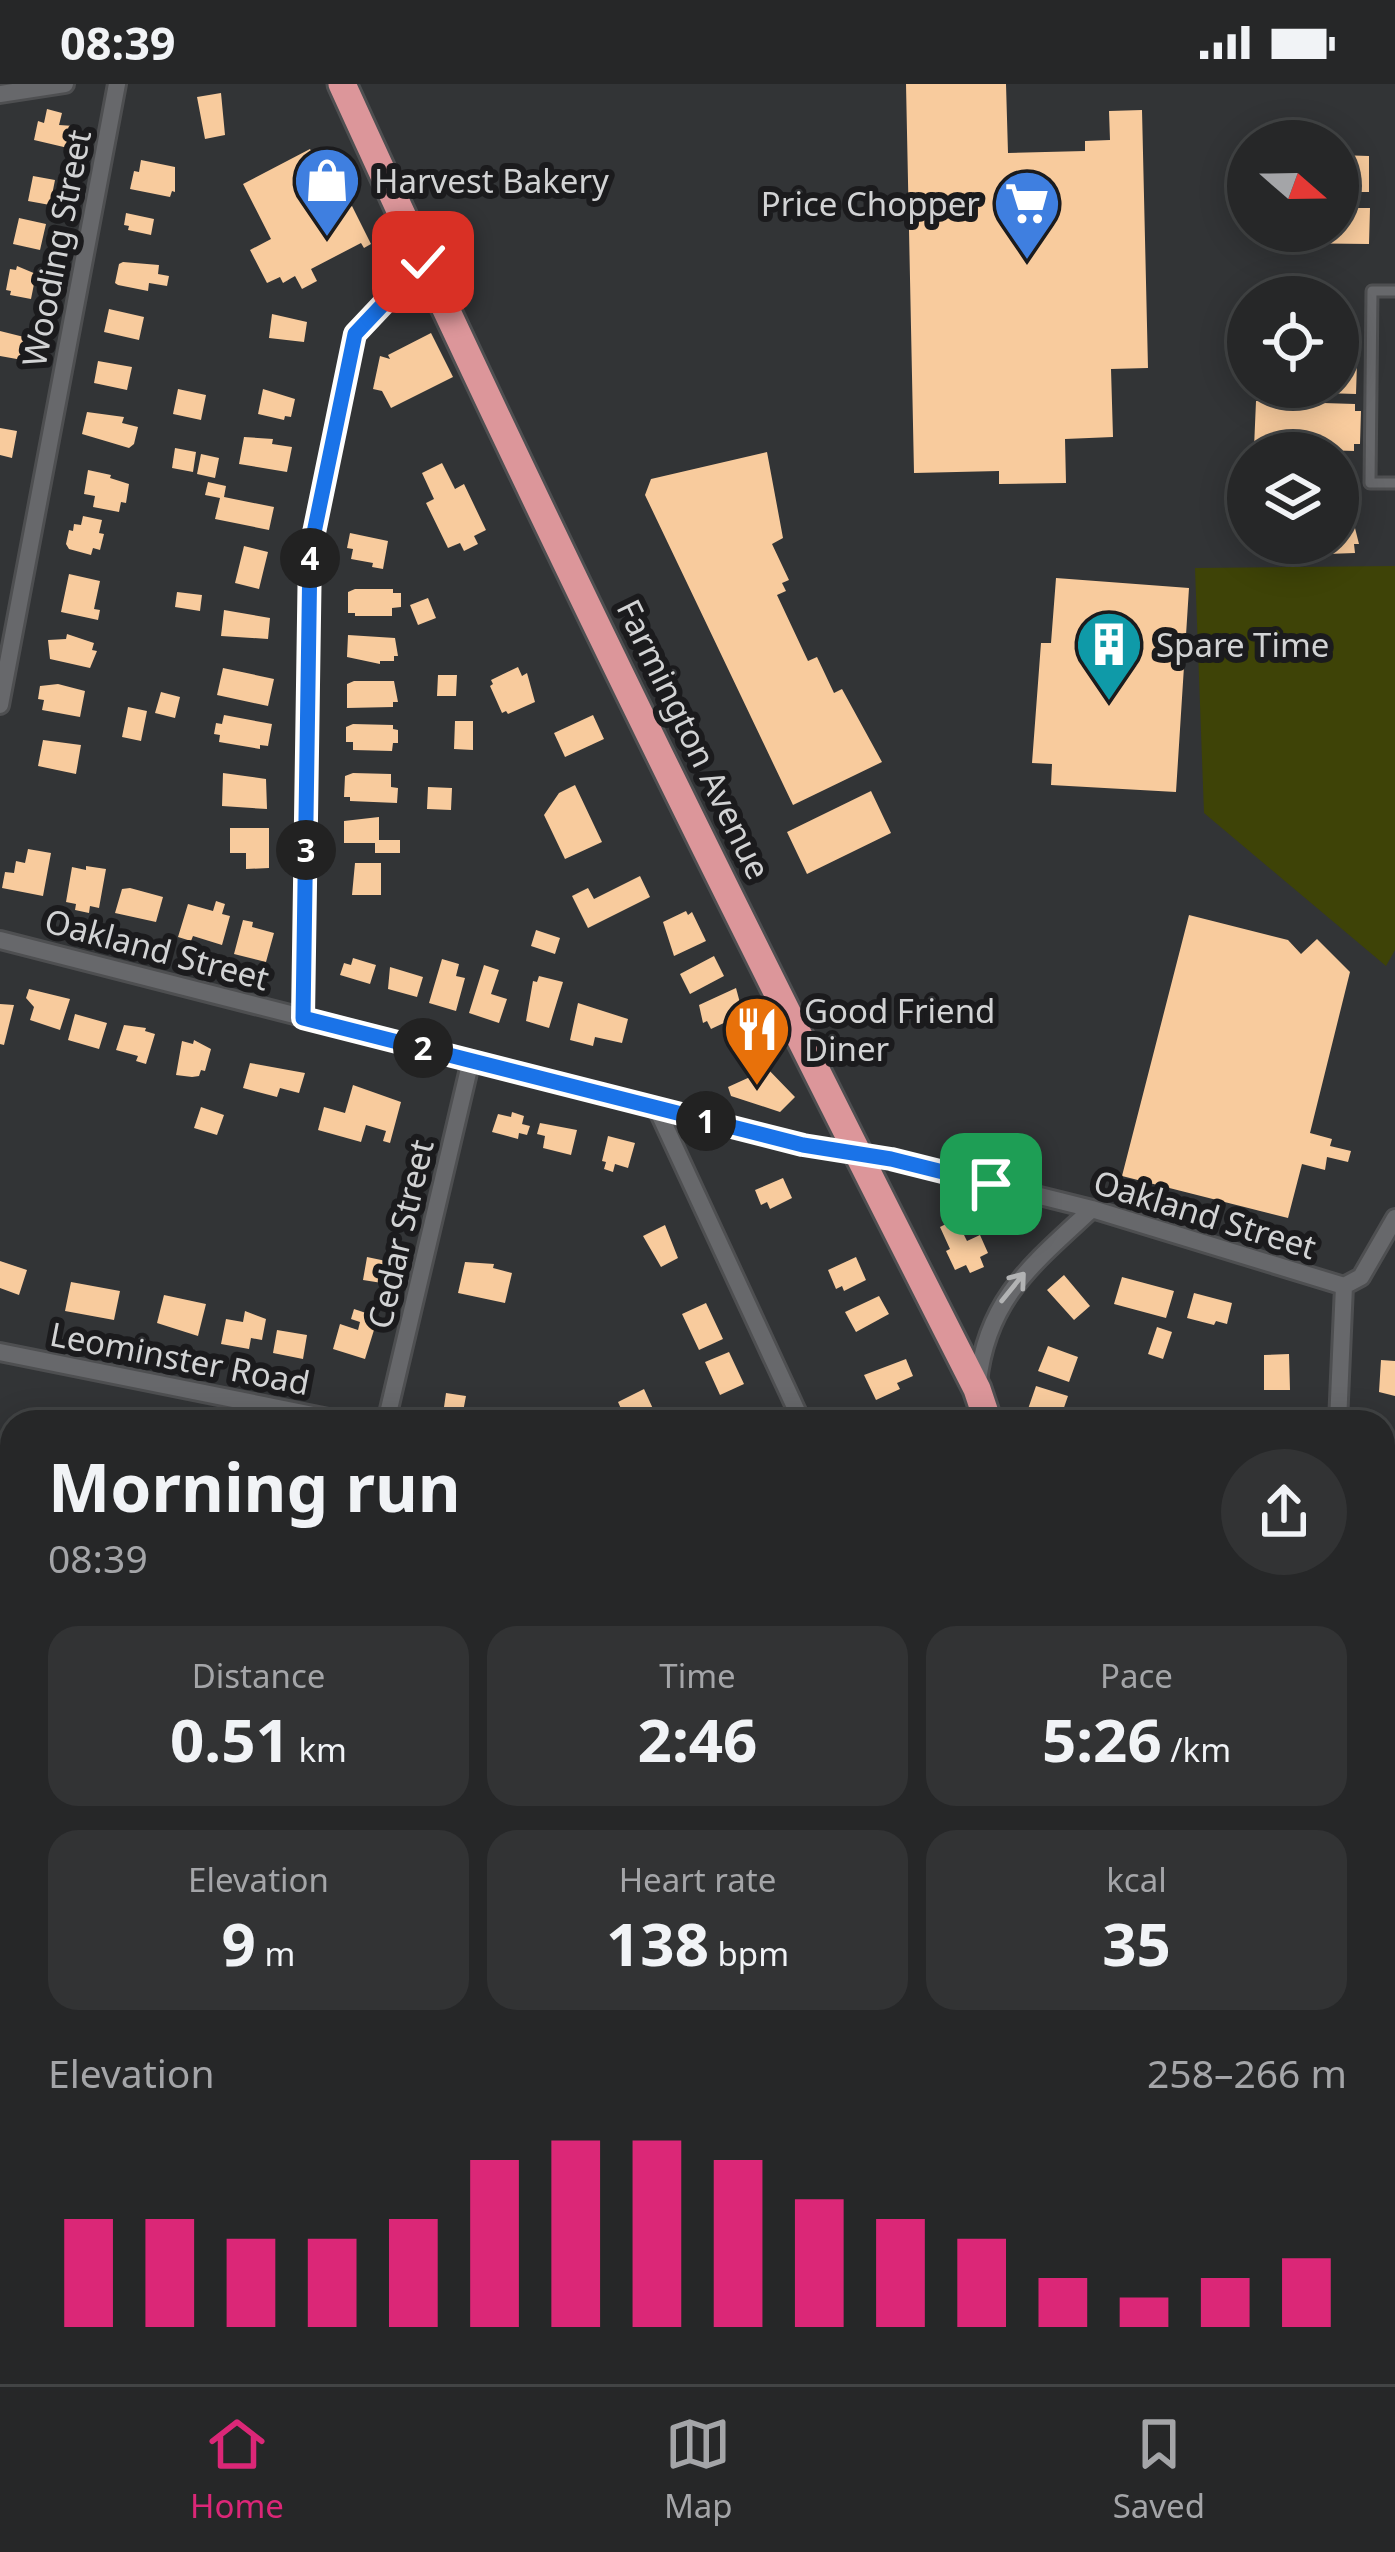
<!DOCTYPE html>
<meta charset="utf-8">
<style>
:root{--surface:#262728;--page:#323334;--text:#f1f3f6;--muted:#a4a5a8;--line:#424445;--accent:#db2777}
body{margin:0;font-family:"Noto Sans",sans-serif;background:var(--page);color:var(--text);height:100vh;display:flex;flex-direction:column;font-size:45px;white-space:nowrap}
*{box-sizing:border-box;margin:0}
p{font-size:39px;color:var(--muted)}
.icon{flex:none;width:66px;height:66px;fill:none;stroke:currentColor;stroke-width:2;stroke-linecap:round;stroke-linejoin:round}
.map{position:relative;flex:1;overflow:hidden}
.details{position:absolute;left:0px;top:1326px;width:1395px;height:975px;display:flex;flex-direction:column;background:var(--surface);border-radius:36px 36px 0 0;box-shadow:0 6px 30px #0003,0 0 0 3px var(--line)}
.details>*{flex:none}
.needle{width:78px;rotate:110deg}
.controls{position:absolute;left:1227px;top:36px;display:grid;gap:24px}
.controls a{display:grid;place-items:center;width:132px;height:132px;border-radius:50%;background:var(--surface);box-shadow:0 6px 30px #0003,0 0 0 3px var(--line);font-size:60px}
.pin{position:absolute;display:grid;place-items:center;width:102px;height:102px;color:#fff;margin:-51px;border-radius:24px;box-shadow:0 6px 18px #0006}
.km{position:absolute;width:60px;height:60px;margin:-30px;border-radius:50%;background:#222;color:#fff;font-size:33px;line-height:60px;text-align:center}
.round{display:grid;place-items:center;flex:none;width:126px;height:126px;border-radius:63px;background:var(--page)}
.headline{display:flex;align-items:center;justify-content:space-between;height:204px;padding:0 48px}
h1{font-size:66px;font-weight:700;line-height:90px}
.metrics{display:grid;grid-template-columns:repeat(3,1fr);gap:18px;height:204px;padding:12px 48px}
.metrics div{display:grid;align-content:center;border-radius:30px;background:var(--page);text-align:center}
.metrics b{font-size:60px;font-weight:700}
.metrics small{font-size:33px;font-weight:400}
.metrics p{font-size:33px}
.chart{height:336px;padding:24px 48px}
.chart p{display:flex;justify-content:space-between}
.chart svg{width:100%;height:216px;margin-top:12px;stroke:var(--accent);stroke-width:6}
.status{display:flex;justify-content:space-between;align-items:center;height:84px;padding:0 60px;background:var(--surface);direction:ltr}
.status svg{height:33px;fill:currentColor}
.dock{display:flex;justify-content:space-around;align-items:center;height:168px;border-top:3px solid var(--line);background:var(--surface);font-size:33px;color:var(--muted)}
.dock a{display:grid;justify-items:center;gap:6px}
.dock .on{color:var(--accent)}
.map>svg:first-child{display:block}
.green{fill:#3e4307}
.lines{fill:none;stroke-linecap:round;stroke-linejoin:round}
.stream{stroke:#5983ad;stroke-width:6}
.building{fill:#f8cb9d}
.service-casing{stroke:#4e4f51;stroke-width:15}
.minor-casing{stroke:#4e4f51;stroke-width:22}
.trunk-casing{stroke:#4e4f51;stroke-width:33}
.service{stroke:#67686b;stroke-width:9}
.minor{stroke:#67686b;stroke-width:16}
.trunk{stroke:#dc969a;stroke-width:27}
.oneway{stroke:#b2b3b4}
.route-casing{stroke:#fff;stroke-width:24}
.route{stroke:#1a73e8;stroke-width:15}
.labels{text-anchor:middle;dominant-baseline:central;stroke-width:12;stroke-linejoin:round;paint-order:stroke}
.poi-label{font-size:33px;fill:#d2d3d4;stroke:#1b1b1d;text-anchor:start}
.street-label{font-size:33px;fill:#d2d3d4;stroke:#1b1b1d}
</style>
<div class="status"><b>08:39</b><svg viewBox="0 0 49 12"><path d="M0 12V9h3v3zM5 12V6h3v6zM10 12V3h3v9zM15 12V0h3v12zM26 1h20v11H26zM47 4h2v5h-2z"/></svg></div>
<div class="map">
<svg width="1395" height="2300" viewBox="0 0 1395 2300">
<rect width="100%" height="100%" fill="#323436"/>
<path class="green" d="M1395 482V866L1386 882 1204 729 1195 484Z
M0 1526H12V1665L0 1667Z
M0 1975 12 1976V2289H624L622 2300H0Z"/>
<g class="lines">
<path class="stream" d="M21 2300V2289"/>
</g>
<path class="building" d="M906 0H1006L1008 69 1085 67V57L1110 56 1109 27 1142 26 1148 284 1111 285 1113 353 1065 355 1066 399 999 400V387L914 389Z
M221 9 225 51 205 55 197 13Z
M47 25 62 29 59 41 74 42 68 64 34 56 38 37 44 39Z
M310 65 342 127 352 122 371 160 364 164 361 159 311 185 317 197 302 205 295 192 283 199 280 193 267 199 250 166 271 155 243 100Z
M1338 71 1369 72V108H1338Z
M141 76 175 83V108L172 107 170 113 130 105 134 87 139 88Z
M33 92 55 96 50 121 28 117Z
M1338 124H1370L1369 160 1280 159V147H1338Z
M126 129 154 135 151 151 128 146 129 142 124 141Z
M19 134 46 140 40 166 13 160Z
M123 178 159 181 158 190 169 192 167 202 149 199 148 207 118 201 115 199 119 180Z
M17 182 36 190 31 215 10 211 11 207 6 206 10 185 16 186Z
M109 225 144 233 139 256 104 248Z
M272 230 307 238 304 258 269 254Z
M0 247 32 255 28 277 0 272Z
M431 249 453 293 391 324 382 307 373 305 380 272 390 275 388 271Z
M98 277 132 283 127 306 94 299Z
M1338 278H1357L1356 310 1291 308V318L1355 320V327H1361L1360 360H1354V367L1254 364 1256 317 1284 318 1271 314V308L1257 307V303H1338Z
M178 305 206 311 201 336 173 330Z
M263 305 295 315 291 333 285 332 284 336 258 330Z
M87 328 124 333 122 339 138 343 134 360 129 364 82 350Z
M0 344 17 347 12 374 0 371Z
M244 353 273 355 272 360 292 363 287 388 239 380Z
M175 364 196 368 193 388 172 384Z
M767 368 783 454 772 460 789 496 782 499 786 507 777 511 808 577 817 573 834 609 842 605 882 678 793 721 645 411 651 395Z
M201 370 219 374 215 394 197 390Z
M442 379 455 405 464 400 486 446 474 452 478 460 464 467 460 459 448 464 426 419 434 415 422 389Z
M88 386 111 391 110 394 129 400 126 419 121 418 119 428 93 423 95 412 84 410Z
M208 398 226 402 224 413 274 423 269 446 215 435 220 414 205 411Z
M83 432 102 436 99 449 104 450 100 466 93 464 91 471 69 465 66 460 69 446 73 447 74 440 81 441Z
M1354 440 1359 460H1354L1355 469 1327 470V459H1338V441Z
M350 449 388 457 383 485 372 483 373 479 351 475 353 465 347 464Z
M244 462 268 468 259 505 235 499Z
M69 490 100 497 94 525 100 526 98 536 61 528Z
M1056 494 1189 504 1176 708 1051 701 1052 680 1032 679 1041 559H1051Z
M355 505H393V509H401V523L392 524V532H355V529H348V508Z
M177 508 202 511 200 527 175 523Z
M428 514 436 534 418 541 410 521Z
M224 526 270 534 268 555 221 552Z
M67 550 94 559 92 566 97 567 90 584 50 575 48 556 66 555Z
M348 551 395 554 398 572H394V577H380V580L347 573Z
M518 583 522 592 527 589 535 618 508 630 506 627 502 629 490 602 493 600 491 596Z
M223 584 274 595 268 622 217 611Z
M438 591H457L456 612H437Z
M354 597H394L398 618H393V623L347 624V600Z
M58 600 85 607 80 633 42 626 44 616 38 615 40 602Z
M161 608 180 613 175 634 155 629Z
M128 623 147 627 141 657 122 653Z
M224 631 272 640 268 662 260 661V665L219 658 220 651 214 650 216 639 222 640Z
M593 631 604 655 565 673 554 649Z
M455 637H473V666L454 665Z
M353 640 393 641V645L398 646V659H393L392 667 353 666V658H346V643Z
M43 656 81 661 76 690 38 682Z
M223 689 266 695 267 725 222 722Z
M353 689 391 690V703L398 704 397 719 350 717V713H344L345 692Z
M575 701 602 758 565 775 544 731 559 709Z
M428 703 452 704 451 726 427 725Z
M871 707 891 749 807 790 787 748Z
M379 733V756H400V769H375V759H344V737Z
M230 744H269V784L246 785V769H230Z
M28 765 51 769 43 812 2 804 5 788 14 789 16 777 25 779Z
M355 779H381V811H352Z
M86 782 106 785 99 824 90 822 89 829 75 826 76 820 66 818 72 783 86 786Z
M640 792 650 813 588 844 572 812 588 804 594 815Z
M130 804 163 813 156 838 115 829 122 805Z
M216 817 225 820 222 830 230 832 222 861 193 852 191 857 178 853 188 820 213 827Z
M686 827 688 831 692 828 706 857 674 872 663 838Z
M1189 831 1288 856 1301 870 1317 855 1350 888 1310 1049 1332 1055 1330 1062 1351 1067 1348 1078 1327 1073 1325 1086 1302 1080 1288 1134 1122 1092Z
M243 836 253 838 252 843 274 849 266 878 234 870Z
M536 846 560 854 555 870 531 862Z
M714 872 724 892 690 910 680 890Z
M353 874 376 881 370 900 340 891 344 879 351 881Z
M442 875 459 880 456 892 465 894 456 927 429 919Z
M484 881 499 886 491 910 507 915 499 939 469 929Z
M390 883 423 893 417 913 388 905Z
M539 892 563 898 549 944 526 937 533 897 537 898Z
M736 904 743 930 711 945 707 937 703 939 699 921Z
M29 905 70 915 60 946 30 936 34 923 26 914Z
M578 919 628 935 622 959 595 953 593 962 570 956Z
M0 920 14 921 4 961 0 960Z
M75 930 107 939 99 965 68 956Z
M124 941 146 944 145 947 155 950 146 980 136 977 138 972 116 966Z
M194 956 211 965 205 987 201 986 199 992 192 993 176 991 182 957 193 960Z
M250 979 305 989 299 1009 280 1004 277 1013 243 1004Z
M763 980 795 1013 780 1028 731 1012 728 1003 750 993Z
M353 1001 401 1018 390 1059 383 1057 386 1047 366 1041 361 1058 318 1046 324 1023 345 1029Z
M201 1023 224 1031 217 1051 194 1044Z
M512 1028 524 1032 522 1040 530 1042 527 1051 519 1049 518 1055 492 1048 498 1030 511 1033Z
M540 1039 577 1046 571 1071 543 1064 545 1052 537 1050Z
M608 1052 635 1059 628 1084 615 1080 613 1088 604 1085 606 1078 602 1077Z
M783 1094 792 1114 770 1125 767 1118 761 1121 755 1106Z
M956 1135 967 1157 980 1151 988 1169 980 1173 984 1183 970 1189 966 1181 955 1186 946 1167 950 1165 940 1143Z
M665 1141 678 1174 661 1183 643 1152Z
M367 1173 386 1177 382 1199 363 1196Z
M856 1173 866 1196 844 1207 842 1202 836 1205 828 1186Z
M0 1177 27 1186 19 1211 0 1204Z
M465 1178 494 1180 493 1184 512 1189 505 1219 458 1209Z
M1064 1191 1090 1222 1074 1236 1047 1206Z
M1122 1193 1174 1207 1166 1234 1114 1220Z
M71 1198 120 1207 114 1236 65 1227Z
M1194 1209 1232 1219 1227 1240 1216 1237 1214 1241 1187 1234Z
M164 1211 206 1220 198 1252 157 1239Z
M879 1212 889 1230 856 1248 845 1228Z
M706 1219 723 1255 699 1266 682 1230Z
M354 1225 378 1233 365 1275 333 1265 340 1240 358 1246 360 1238 351 1235Z
M245 1227 266 1235 262 1256 251 1254 249 1265 221 1260 226 1235 243 1238Z
M1157 1243 1172 1248 1163 1275 1148 1270Z
M277 1246 307 1251 303 1275 273 1269Z
M1048 1262 1078 1273 1069 1298 1038 1287Z
M729 1268 744 1300 720 1311 705 1278Z
M1289 1270 1290 1306H1264V1271Z
M906 1275 913 1292 897 1299 900 1305 876 1316 864 1291Z
M1381 1276 1395 1277V1312L1379 1308Z
M1036 1302 1068 1312 1059 1338H1043L1046 1331 1028 1325Z
M644 1305 654 1327 627 1338 618 1318Z
M446 1309 466 1312 462 1333 443 1330Z
M1383 1349H1395V1391H1383Z
M1383 1452H1395V1491H1383Z
M1383 2218 1395 2221 1391 2260 1383 2258Z
M858 2289H893L892 2300 857 2298Z
M1027 2289H1054L1051 2300H1010L1012 2292 1026 2295Z"/>
<g class="lines">
<defs>
<path id="service" d="M1395 207H1372L1370 399H1395"/>
<path id="minor" d="M0 10 65 0
M0 621 117 0
M0 856 804 1061 891 1075 1092 1125 1344 1202
M303 934 310 468 355 250 423 178
M657 1025 802 1338
M1344 1202 1361 1193 1395 1134
M0 1268 348 1338
M978 1298C987 1214 1034 1179 1092 1125
M386 1338 471 976
M1338 1338 1344 1202
M1383 1551H1395
M1383 1752 1395 1781
M0 1828 12 1830
M1395 2000 1390 2044 1395 2191
M647 2300 648 2289"/>
<path id="trunk" d="M342 0C542 440 758 874 977 1305L988 1338
M947 2289 948 2300"/>
</defs>
<use href="#service" class="service-casing"/>
<use href="#minor" class="minor-casing"/>
<use href="#trunk" class="trunk-casing"/>
<use href="#service" class="service"/>
<use href="#minor" class="minor"/>
<use href="#trunk" class="trunk"/>
</g>
<defs><path id="oneway-shaft" d="M-6 0H5M1.5-3L5.5 0L1.5 3" fill="none" stroke-width="1.6" stroke-linecap="round" stroke-linejoin="round" transform="scale(3)"/></defs>
<use class="oneway" href="#oneway-shaft" transform="translate(1013 1203) rotate(-51)"/>
<g class="lines">
<defs>
<path id="route" d="M423 178 355 250 310 468 303 934 803 1061 891 1075 991 1100"/>
</defs>
<use href="#route" class="route-casing"/>
<use href="#route" class="route"/>
</g>
<defs>
<symbol id="shop-pin" viewBox="-11 -11 22 30"><path d="M0 17L-7.5 6A9.5 9.5 0 1 1 7.5 6Z" fill="#3f7fe0" stroke="#1b1b1d"/><path d="M-5-2.5h2.3a2.7 3.5 0 0 1 5.4 0H5L5.5 6h-11ZM-1.5-2.5h3a1.5 2.3 0 0 0-3 0Z" fill="#fff"/></symbol>
<symbol id="supermarket-pin" viewBox="-11 -11 22 30"><path d="M0 17L-7.5 6A9.5 9.5 0 1 1 7.5 6Z" fill="#3f7fe0" stroke="#1b1b1d"/><path d="M-6-5.5h2.5l.6 2H6L4.5 2H-2.5L-4.4-4H-6ZM-1.5 3.2a1.3 1.3 0 1 0 .1 0ZM3 3.2a1.3 1.3 0 1 0 .1 0Z" fill="#fff"/></symbol>
<symbol id="building-pin" viewBox="-11 -11 22 30"><path d="M0 17L-7.5 6A9.5 9.5 0 1 1 7.5 6Z" fill="#0f9aa8" stroke="#1b1b1d"/><path d="M-4-6H4V6H1V3H-1V6H-4ZM-2.5-4.3h1.7v1.8h-1.7ZM.8-4.3h1.7v1.8H.8ZM-2.5-1h1.7V.8h-1.7ZM.8-1h1.7V.8H.8Z" fill="#fff"/></symbol>
<symbol id="restaurant-pin" viewBox="-11 -11 22 30"><path d="M0 17L-7.5 6A9.5 9.5 0 1 1 7.5 6Z" fill="#e8710a" stroke="#1b1b1d"/><path d="M-5-6h1v4h1v-4h1v4h1v-4h1v5L-1.5 .5V6h-2V.5L-5-1ZM5-6V6H3V1.5H1.5Q1.5-4 5-6Z" fill="#fff"/></symbol>
</defs>
<g fill-rule="evenodd">
<use href="#shop-pin" x="289" y="58" width="76" height="104"/>
<use href="#supermarket-pin" x="989" y="81" width="76" height="104"/>
<use href="#building-pin" x="1071" y="522" width="76" height="104"/>
<use href="#restaurant-pin" x="719" y="907" width="76" height="104"/>
</g>
<g class="labels">
<g class="poi-label">
<text x="374" y="96">Harvest Bakery</text>
<text x="980" y="119" text-anchor="end">Price Chopper</text>
<text x="1156" y="560">Spare Time</text>
<text x="804" y="926">Good Friend<tspan x="804" dy="38">Diner</tspan></text>
</g>
<g class="street-label">
<text transform="translate(56 164) rotate(-79)">Wooding Street</text>
<text transform="translate(694 655) rotate(64)">Farmington Avenue</text>
<text transform="translate(157 865) rotate(15)">Oakland Street</text>
<text transform="translate(1205 1130) rotate(17)">Oakland Street</text>
<text transform="translate(400 1150) rotate(-77)">Cedar Street</text>
<text transform="translate(180 1274) rotate(11)">Leominster Road</text>
</g>
</g>
</svg>
<div class="controls">
<a><svg class="needle" viewBox="-14 -14 28 28"><path d="M0-13l5 13h-10z" fill="#e53935"/><path d="M0 13l5-13h-10z" fill="#a4a5a8"/></svg></a>
<a><svg class="icon" aria-label="locate" viewBox="0 0 24 24"><circle cx="12" cy="12" r="6"/><path d="M12 2v4M12 18v4M2 12h4M18 12h4"/></svg></a>
<a><svg class="icon" aria-label="layers" viewBox="0 0 24 24"><path d="M12 4l9 5-9 5-9-5zM3 14l9 5 9-5"/></svg></a>
</div>
<div class="pin" style="left:991px;top:1100px;background:#1e9e55"><svg class="icon" aria-label="arrive" viewBox="0 0 24 24"><path d="M6 21V4h12l-3 4 3 4H6"/></svg></div>
<div class="pin" style="left:423px;top:178px;background:#d93025"><svg class="icon" aria-label="check" viewBox="0 0 24 24"><path d="M5 12l5 5 9-10"/></svg></div>
<b class="km" style="left:706px;top:1037px">1</b>
<b class="km" style="left:423px;top:964px">2</b>
<b class="km" style="left:306px;top:766px">3</b>
<b class="km" style="left:310px;top:474px">4</b>
<section class="details">
<div class="headline"><div><h1>Morning run</h1><p>08:39</p></div><a class="round"><svg class="icon" aria-label="share" viewBox="0 0 24 24"><path d="M12 15V3M7 8l5-5 5 5M5 13v7h14v-7"/></svg></a></div>
<div class="metrics">
<div><p>Distance</p><b>0.51<small> km</small></b></div>
<div><p>Time</p><b>2:46</b></div>
<div><p>Pace</p><b>5:26<small> /km</small></b></div>
</div>
<div class="metrics">
<div><p>Elevation</p><b>9<small> m</small></b></div>
<div><p>Heart rate</p><b>138<small> bpm</small></b></div>
<div><p>kcal</p><b>35</b></div>
</div>
<div class="chart"><p><span>Elevation</span>258–266 m</p>
<svg viewBox="0 0 160 44" preserveAspectRatio="none"><path d="M5 44V22M15 44V22M25 44V26M35 44V26M45 44V22M55 44V10M65 44V6M75 44V6M85 44V10M95 44V18M105 44V22M115 44V26M125 44V34M135 44V38M145 44V34M155 44V30"/></svg>
</div>
</section>
</div>
<nav class="dock">
<a class="on"><svg class="icon" aria-label="home" viewBox="0 0 24 24"><path d="M3 11l9-7 9 7M6 9v11h12V9"/></svg>Home</a>
<a><svg class="icon" aria-label="map" viewBox="0 0 24 24"><path d="M3 6l6-2 6 2 6-2v14l-6 2-6-2-6 2zM9 4v14M15 6v14"/></svg>Map</a>
<a><svg class="icon" aria-label="saved" viewBox="0 0 24 24"><path d="M7 4h10v16l-5-4-5 4z"/></svg>Saved</a>
</nav>
